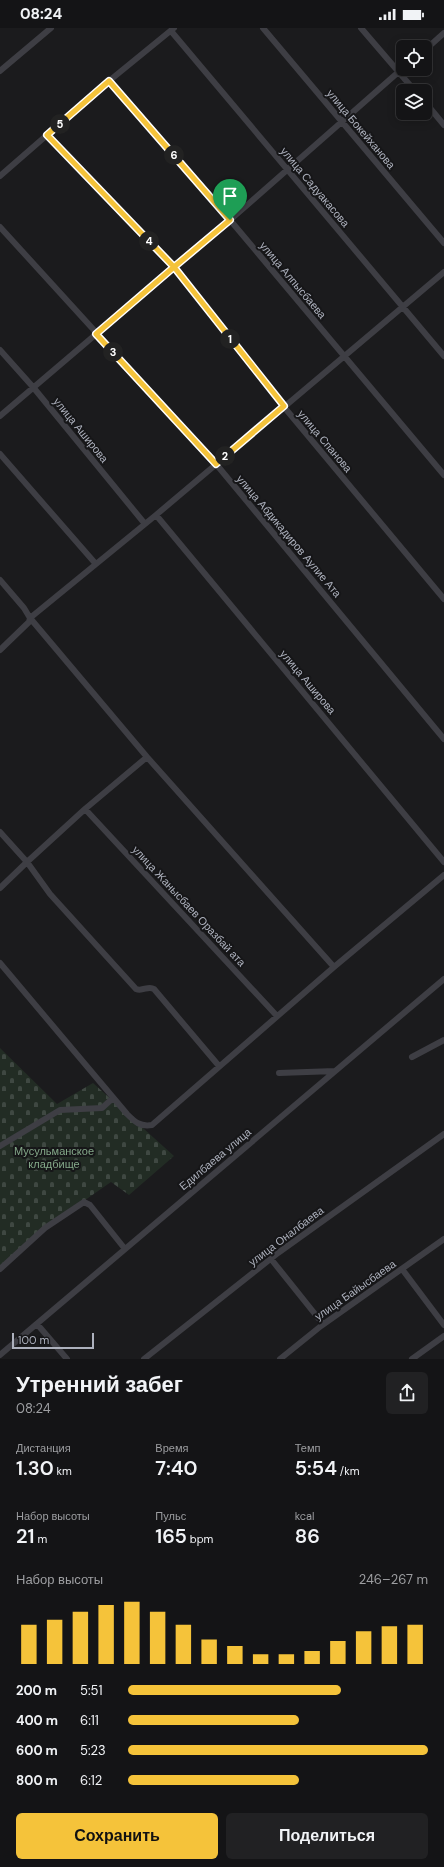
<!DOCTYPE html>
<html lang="ru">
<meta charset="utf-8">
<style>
:root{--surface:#141416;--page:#212123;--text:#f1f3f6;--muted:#9d9ea1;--line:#333335;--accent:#f5c33a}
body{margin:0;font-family:"DM Sans",sans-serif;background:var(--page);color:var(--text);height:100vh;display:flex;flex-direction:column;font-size:15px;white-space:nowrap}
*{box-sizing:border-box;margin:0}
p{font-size:13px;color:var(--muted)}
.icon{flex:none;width:22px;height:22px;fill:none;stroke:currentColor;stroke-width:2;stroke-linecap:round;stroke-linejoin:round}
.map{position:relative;height:1331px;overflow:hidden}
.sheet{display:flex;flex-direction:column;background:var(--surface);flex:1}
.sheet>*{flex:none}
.controls{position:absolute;left:396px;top:12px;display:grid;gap:8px}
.controls a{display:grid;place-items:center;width:36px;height:36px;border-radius:6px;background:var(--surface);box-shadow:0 2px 10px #0003,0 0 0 1px var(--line);font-size:20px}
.scale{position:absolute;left:12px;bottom:10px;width:82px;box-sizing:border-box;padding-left:4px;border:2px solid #adb1bd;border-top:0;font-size:11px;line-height:14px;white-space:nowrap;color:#adb1bd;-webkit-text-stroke:3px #161618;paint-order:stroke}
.pin{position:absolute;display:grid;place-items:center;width:34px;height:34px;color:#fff;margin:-41px -17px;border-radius:50% 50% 50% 0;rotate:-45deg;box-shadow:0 0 4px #0007}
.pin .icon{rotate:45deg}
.km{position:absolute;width:20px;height:20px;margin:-10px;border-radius:50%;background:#222;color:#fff;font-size:11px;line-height:20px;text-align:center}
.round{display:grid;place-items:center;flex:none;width:42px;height:42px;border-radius:6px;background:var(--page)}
.headline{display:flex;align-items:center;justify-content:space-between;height:68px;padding:0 16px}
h1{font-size:22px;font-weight:600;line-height:30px}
.metrics{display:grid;grid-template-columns:repeat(3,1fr);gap:6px;height:68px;padding:4px 16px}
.metrics div{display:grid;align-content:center}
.metrics b{font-size:20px;font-weight:600}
.metrics small{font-size:11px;font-weight:400}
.metrics p{font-size:11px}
.chart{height:112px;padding:8px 16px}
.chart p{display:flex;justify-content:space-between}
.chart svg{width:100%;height:72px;margin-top:4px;stroke:var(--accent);stroke-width:6}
.cta{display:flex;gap:8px;margin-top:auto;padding:8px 16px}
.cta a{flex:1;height:46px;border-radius:6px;background:var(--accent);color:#111;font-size:16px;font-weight:600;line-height:46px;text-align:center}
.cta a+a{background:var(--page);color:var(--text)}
ul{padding:0 16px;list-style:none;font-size:13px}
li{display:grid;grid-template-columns:64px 48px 1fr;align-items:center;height:30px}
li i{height:10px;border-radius:5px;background:var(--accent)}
.status{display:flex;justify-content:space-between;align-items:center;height:28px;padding:0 20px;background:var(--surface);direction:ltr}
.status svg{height:11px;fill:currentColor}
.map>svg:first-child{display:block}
.cemetery{fill:url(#cemetery-stones)}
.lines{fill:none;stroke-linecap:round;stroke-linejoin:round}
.minor{stroke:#3e3e44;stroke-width:6}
.route-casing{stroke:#fff;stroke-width:8}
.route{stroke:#f5c33a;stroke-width:5}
.labels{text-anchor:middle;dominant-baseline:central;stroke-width:4;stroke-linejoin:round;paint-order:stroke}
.street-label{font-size:11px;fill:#adb1bd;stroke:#161618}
.park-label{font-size:11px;fill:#84a889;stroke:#161618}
</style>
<div class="status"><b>08:24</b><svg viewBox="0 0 49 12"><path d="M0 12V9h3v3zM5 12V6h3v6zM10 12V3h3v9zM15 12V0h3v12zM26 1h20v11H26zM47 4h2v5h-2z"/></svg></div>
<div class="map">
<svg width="444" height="1331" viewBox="0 0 444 1331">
<defs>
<pattern id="cemetery-stones" width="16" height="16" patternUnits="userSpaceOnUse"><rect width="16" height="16" fill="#222c24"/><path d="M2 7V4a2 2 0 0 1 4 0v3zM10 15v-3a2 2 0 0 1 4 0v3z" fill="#3f4842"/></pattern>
</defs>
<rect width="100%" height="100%" fill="#1b1b1d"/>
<path class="cemetery" d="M0 1020 57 1076 93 1055 174 1128 129 1167 111 1154 45 1200 0 1243Z"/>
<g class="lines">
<path class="minor" d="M263 0 444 215
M361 0 415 63
M171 3 444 328
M425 22 444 5
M0 43 51 0
M109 53 225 186 444 447
M425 74 444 97
M47 107 174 239 284 379 444 571
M0 148 109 53 174 0
M0 199 216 436 444 711
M0 322 33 359 145 496
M0 388 230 192 403 40
M0 426 95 535
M156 487 444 834
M0 552 24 580 30 590 29 594 0 622
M147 729 85 781 27 834 50 866 136 961C143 964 148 957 154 961L219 1038
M85 781 277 988
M0 804 27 834 0 860
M0 935 127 1086C135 1094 140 1099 152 1097L334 939 444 847
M334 939 147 729 30 590 156 487 444 244
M412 1029 444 1012
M279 1045 335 1043
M0 1118 60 1082 102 1080 113 1070
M271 1231 323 1296
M0 1241 45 1200 84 1174 90 1177 125 1221
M402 1241 444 1297
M37 1296 67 1331
M0 1327 444 951
M144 1331 278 1225 444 1106
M280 1331 321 1298 444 1211
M412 1331 444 1308"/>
</g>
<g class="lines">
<defs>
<path id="route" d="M230 192 174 239 284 378 216 436 96 306 174 239 47 107 109 53 230 192"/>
</defs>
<use href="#route" class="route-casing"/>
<use href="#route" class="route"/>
</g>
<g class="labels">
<g class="street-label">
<text transform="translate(361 101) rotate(50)">улица Бокейханова</text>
<text transform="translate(315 159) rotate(50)">улица Садуакасова</text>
<text transform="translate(293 252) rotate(50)">улица Алпысбаева</text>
<text transform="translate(81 402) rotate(51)">улица Аширова</text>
<text transform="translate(325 413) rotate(50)">улица Спанова</text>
<text transform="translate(289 508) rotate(50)">улица Абдикадиров Аулие Ата</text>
<text transform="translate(308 654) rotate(50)">улица Аширова</text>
<text transform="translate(189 878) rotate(47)">улица Жанысбаев Оразбай ата</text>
<text transform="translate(215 1131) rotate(-40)">Едилбаева улица</text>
<text transform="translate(286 1208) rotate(-37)">улица Оналбаева</text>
<text transform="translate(355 1262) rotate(-35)">улица Байысбаева</text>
</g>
<g class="park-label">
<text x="54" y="1123">Мусульманское<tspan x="54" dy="13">кладбище</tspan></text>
</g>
</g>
</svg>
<div class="controls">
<a><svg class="icon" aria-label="locate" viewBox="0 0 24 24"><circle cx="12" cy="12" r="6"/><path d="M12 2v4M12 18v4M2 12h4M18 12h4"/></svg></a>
<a><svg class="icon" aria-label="layers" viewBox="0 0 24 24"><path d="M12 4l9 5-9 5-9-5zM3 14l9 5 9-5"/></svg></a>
</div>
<div class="scale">100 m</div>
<div class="pin" style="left:230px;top:192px;background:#1e9e55"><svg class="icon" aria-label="arrive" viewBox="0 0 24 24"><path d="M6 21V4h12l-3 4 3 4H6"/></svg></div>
<b class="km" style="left:230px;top:311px">1</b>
<b class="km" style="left:225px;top:428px">2</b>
<b class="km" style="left:113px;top:324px">3</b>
<b class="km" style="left:149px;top:213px">4</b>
<b class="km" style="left:60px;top:96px">5</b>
<b class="km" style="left:174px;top:127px">6</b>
</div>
<section class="sheet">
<div class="headline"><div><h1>Утренний забег</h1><p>08:24</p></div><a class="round"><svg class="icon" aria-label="share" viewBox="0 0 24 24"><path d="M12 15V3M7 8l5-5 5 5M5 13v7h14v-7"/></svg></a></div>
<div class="metrics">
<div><p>Дистанция</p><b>1.30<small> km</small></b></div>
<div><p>Время</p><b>7:40</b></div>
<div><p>Темп</p><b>5:54<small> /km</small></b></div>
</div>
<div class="metrics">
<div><p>Набор высоты</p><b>21<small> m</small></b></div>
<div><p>Пульс</p><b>165<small> bpm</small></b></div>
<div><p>kcal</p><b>86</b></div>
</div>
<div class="chart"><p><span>Набор высоты</span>246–267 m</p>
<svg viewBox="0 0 160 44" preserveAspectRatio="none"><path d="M5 44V20M15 44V17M25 44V12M35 44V8M45 44V6M55 44V12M65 44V20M75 44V29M85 44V33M95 44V38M105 44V38M115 44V36M125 44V30M135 44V24M145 44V21M155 44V20"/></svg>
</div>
<ul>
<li><b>200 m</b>5:51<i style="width:71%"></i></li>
<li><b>400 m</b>6:11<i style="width:57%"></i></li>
<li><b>600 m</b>5:23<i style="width:100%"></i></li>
<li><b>800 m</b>6:12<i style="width:57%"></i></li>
</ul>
<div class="cta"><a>Сохранить</a><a>Поделиться</a></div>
</section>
